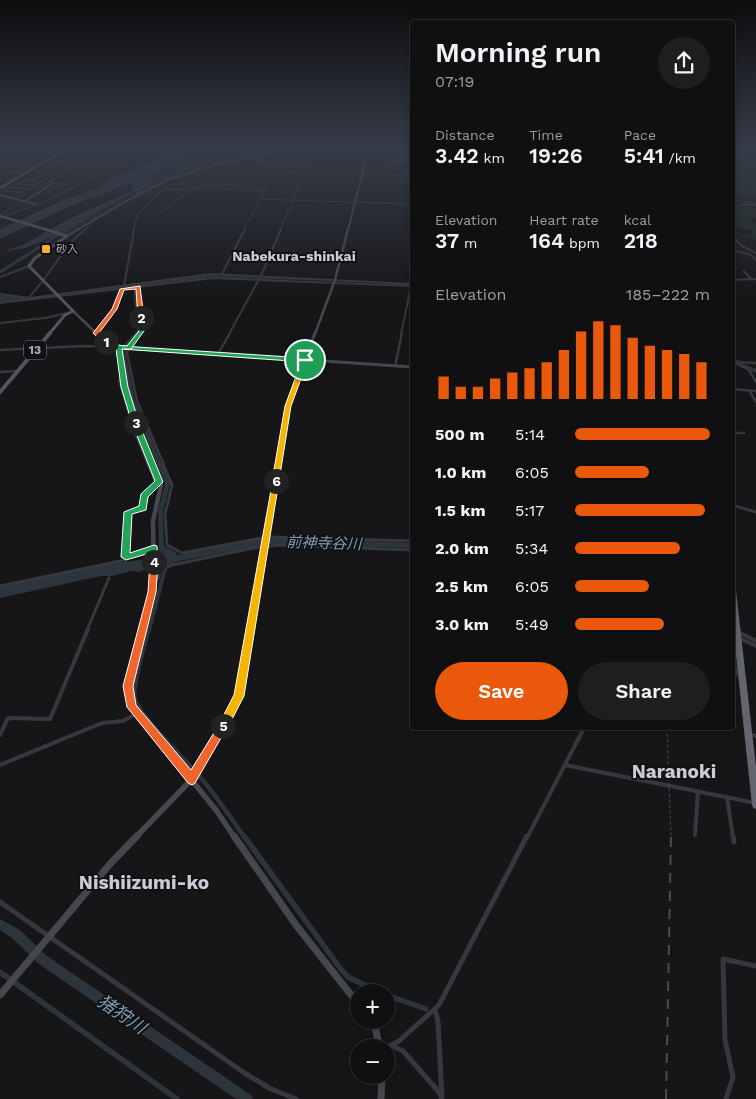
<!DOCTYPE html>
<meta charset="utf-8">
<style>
:root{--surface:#101012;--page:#1e1e20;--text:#f1f3f6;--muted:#9c9d9f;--line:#303032;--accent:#ea580c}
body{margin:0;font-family:"Work Sans","Noto Sans JP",sans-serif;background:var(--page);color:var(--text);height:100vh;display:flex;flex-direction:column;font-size:19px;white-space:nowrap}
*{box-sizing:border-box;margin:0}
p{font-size:16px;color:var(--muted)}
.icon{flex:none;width:28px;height:28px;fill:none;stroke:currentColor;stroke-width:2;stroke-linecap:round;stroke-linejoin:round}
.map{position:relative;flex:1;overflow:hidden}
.details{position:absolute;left:410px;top:20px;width:325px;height:710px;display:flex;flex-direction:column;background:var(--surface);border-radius:5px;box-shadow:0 2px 8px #0003,0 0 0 1px var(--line)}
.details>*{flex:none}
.fabs{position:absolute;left:350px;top:984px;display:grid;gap:10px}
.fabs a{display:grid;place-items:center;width:45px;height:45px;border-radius:50%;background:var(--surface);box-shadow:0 2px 8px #0003,0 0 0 1px var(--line);font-size:25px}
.pin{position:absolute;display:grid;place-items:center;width:42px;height:42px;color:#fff;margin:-21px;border:2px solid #fff;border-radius:50%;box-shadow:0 1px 5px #0007}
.km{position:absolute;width:25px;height:25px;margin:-12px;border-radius:50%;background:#222;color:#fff;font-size:14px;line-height:25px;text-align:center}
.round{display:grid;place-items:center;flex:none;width:52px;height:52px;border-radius:26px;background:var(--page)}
.overview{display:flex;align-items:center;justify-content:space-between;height:85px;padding:0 25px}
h1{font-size:28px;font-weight:600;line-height:38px}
.stats{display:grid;grid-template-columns:repeat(3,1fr);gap:8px;height:85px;padding:5px 25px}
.stats div{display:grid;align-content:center}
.stats b{font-size:21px;font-weight:600}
.stats small{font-size:14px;font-weight:400}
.stats p{font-size:14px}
.chart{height:140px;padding:10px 25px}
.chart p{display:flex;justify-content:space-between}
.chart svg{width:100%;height:90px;margin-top:5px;stroke:var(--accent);stroke-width:6}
.action{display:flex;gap:10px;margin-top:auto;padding:10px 25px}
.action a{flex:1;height:58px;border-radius:30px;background:var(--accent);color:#fff;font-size:20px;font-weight:600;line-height:58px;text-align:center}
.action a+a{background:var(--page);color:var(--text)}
ul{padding:0 25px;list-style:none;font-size:16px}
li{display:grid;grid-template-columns:80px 60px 1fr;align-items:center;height:38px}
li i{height:12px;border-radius:6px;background:var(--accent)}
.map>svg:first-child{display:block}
.green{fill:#1e261f}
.water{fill:#2c353c}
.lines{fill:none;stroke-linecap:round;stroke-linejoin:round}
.stream{stroke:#2c353c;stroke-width:1}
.canal-far2{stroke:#2c353c;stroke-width:4}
.canal-far1{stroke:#2c353c;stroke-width:4.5}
.canal{stroke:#2c353c;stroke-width:5.5}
.river{fill:#2c353c;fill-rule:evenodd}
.street-far5{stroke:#37383d;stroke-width:1}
.street-far4{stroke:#37383d;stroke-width:2}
.street-far3{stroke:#37383d;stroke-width:2.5}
.street-far2{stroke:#37383d;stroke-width:3}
.street-far1{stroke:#37383d;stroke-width:4}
.street{stroke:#37383d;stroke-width:5}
.secondary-far5{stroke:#45474d;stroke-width:2}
.secondary-far4{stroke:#45474d;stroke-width:2.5}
.secondary-far3{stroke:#45474d;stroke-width:3}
.secondary-far2{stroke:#45474d;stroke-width:4.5}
.secondary-far1{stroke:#45474d;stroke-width:5.5}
.secondary{stroke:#45474d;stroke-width:7}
.primary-far2{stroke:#53555c;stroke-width:2.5}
.primary-far1{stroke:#53555c;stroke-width:3}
.primary{stroke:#53555c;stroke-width:4}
.highway{fill:#63666e;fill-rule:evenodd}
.rail-far1{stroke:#4a4c52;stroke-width:1;stroke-dasharray:3 2.5;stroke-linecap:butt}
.rail{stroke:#4a4c52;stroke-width:2;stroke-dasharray:10 8;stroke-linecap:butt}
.split-1{fill:#22a559;stroke:#fff}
.split-2{fill:#f0652b;stroke:#fff}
.split-3{fill:#22a559;stroke:#fff}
.split-4{fill:#22a559;stroke:#fff}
.split-5{fill:#f0652b;stroke:#fff}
.split-6{fill:#f5b400;stroke:#fff}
.split-7{fill:#f5b400;stroke:#fff}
.poi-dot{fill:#f2b134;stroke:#111113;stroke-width:2}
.labels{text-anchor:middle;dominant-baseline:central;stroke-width:4;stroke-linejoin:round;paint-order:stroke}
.far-poi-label{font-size:11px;fill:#a8adb8;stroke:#111113;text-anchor:start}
.shield{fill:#111113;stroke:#7b7e86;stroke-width:1}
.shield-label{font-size:12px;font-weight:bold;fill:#a8adb8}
.far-quarter-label{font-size:14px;font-weight:bold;fill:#c9ccd4;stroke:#111113}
.water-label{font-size:15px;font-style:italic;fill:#7f9bb3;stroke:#111113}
.near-water-label{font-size:18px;font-style:italic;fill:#7f9bb3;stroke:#111113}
.near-quarter-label{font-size:19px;font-weight:bold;fill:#c9ccd4;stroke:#111113}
</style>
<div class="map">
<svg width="756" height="1099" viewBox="0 0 756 1099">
<rect width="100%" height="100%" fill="#161618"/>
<path class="green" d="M203 147H256L234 159 166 180 67 234 64 232C97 210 132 189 169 176L138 186 161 168Z
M733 147H756V198L733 194Z
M746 206 756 208V217L751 219 756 225V240L744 237 743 235 752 234V231L741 228 733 222V210Z"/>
<path class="water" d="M187 147H203L166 165 139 186 185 170C116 195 62 235 0 274V270L53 237 25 248 4 251 25 244 69 219 129 192 133 189 134 182 68 207 0 239V229L64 200 98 188 116 177Z
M211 275 332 281 212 277 137 287 141 329 126 348V356L135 400 170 483 163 512 164 546 176 552 177 555 262 539 282 538 412 543V548L269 544 179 561 162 567 149 568 139 572 131 571 112 576H101L0 598V587L98 566 159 557 158 511 165 484 132 403 121 348 137 330 133 287 0 303V294L29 298Z"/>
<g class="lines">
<path class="stream" d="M22 149 29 147
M0 153 18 149
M732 359 740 361"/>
<path class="canal-far2" d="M149 630 166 565"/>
<path class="canal-far1" d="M149 629C145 644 131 686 135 700 141 718 185 759 199 776 216 795 230 817 245 838"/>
<path class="canal" d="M244 836 340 968 348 977 379 992
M0 972 177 1099
M386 995 426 1009"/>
<path class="river" d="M742 204H756V206H743L732 210V208Z
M732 359 756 369V373L732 362Z
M0 919 20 930 47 956 251 1095 253 1099H236L39 964 12 938 0 930Z"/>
<path class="street-far5" d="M0 147 127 159
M116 147 142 150
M390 147 389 153H393
M83 148 86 147
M93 148 95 147
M399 149H408
M277 151 313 156
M254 152 260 147
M22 155 36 147
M390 157 405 156 408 153V147
M117 158 122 155H136
M0 159 71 165 81 164
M75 159 89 151
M232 160 257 147
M91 161 100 157
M258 161 276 160
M392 161 412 162
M0 164 7 160
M6 164 19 157
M57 164 67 160
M255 164H308
M255 164 259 158 280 151
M22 165H25
M390 166 394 157
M30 170 50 173
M0 171 25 173
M57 171 124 161
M45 172 53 169
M274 172 412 176
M404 176 405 170 412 166
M29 181 43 182
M51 183 73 185
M19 184 35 185
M6 187 29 189 47 178
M34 187 45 188
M2 188 56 172 63 173 48 183
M0 190 22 193 26 190
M160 192 166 188 173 190 228 184 251 191H265
M44 194 88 167
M15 199 19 195
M260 199 412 204
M732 200 756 204
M125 202 150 192H160L137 215 134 230
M158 214 191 189
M0 215 23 201
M0 218 39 204 158 147
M84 230 93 223 95 219
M244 230 279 163
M280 230 311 158 337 151 368 152"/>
<path class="street-far4" d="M732 236 742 246 756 253
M732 250 751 255 756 260
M744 271 752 280
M222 274 245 229
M261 276 281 229
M0 277 29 266
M732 280 756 279
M411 284 412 270
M138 287 142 329 138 334
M0 294 30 298 211 274 412 284
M28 298C49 278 63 245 86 229
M0 303 213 278 412 286
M0 323 45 318 67 313
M96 333 114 309 124 286 134 229
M229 334 259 279
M401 334 411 286"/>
<path class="street-far3" d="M139 333 130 345 127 353 137 401 164 465
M0 350 85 346 115 347
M218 354 230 333
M732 362 756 363
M735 363 749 370 756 382
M395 366 402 333
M0 372 17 371
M119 380 133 428 148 465
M732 389 756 391
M749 390 756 402
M732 433H744"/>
<path class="street-far2" d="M148 464 156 483
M163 464 172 485 165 514 167 545 182 553 267 537 412 541
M732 505 756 512
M126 557 154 549
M154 579H158L160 571 172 565 253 548 279 545 412 550
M0 586 125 560 128 512 143 508 144 496 159 482
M732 629 734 630
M87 630 109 578"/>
<path class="street-far1" d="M732 629 756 641
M739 638 756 646
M732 652 736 674 732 680
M749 734 756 736
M0 735 8 718 50 719 88 629
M0 765 102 723 123 721 136 714
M565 765 756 803
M727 797 733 838
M695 835 698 791
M527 838 584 728"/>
<path class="street" d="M733 836 734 842
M0 902 243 1072 269 1088 296 1099
M435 1009 438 1022 442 1097
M392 1046 403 1051 439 1092 442 1099
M386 1048 399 1041 439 1005 527 836
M726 1099 733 1077 725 1040 723 959 756 966"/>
<path class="secondary-far5" d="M230 147 260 155
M0 195 35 204
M24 202 53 183
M77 230 135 196 168 180 224 162 268 155 284 147
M348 230 369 147"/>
<path class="secondary-far4" d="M67 236 79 229
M73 311 97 334
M315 334 335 280 348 229"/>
<path class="secondary-far3" d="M96 333 115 347 412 367
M115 347 119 349 128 401 153 465
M278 465 288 406 315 333"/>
<path class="secondary-far2" d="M142 630 154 577 153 521 161 485 153 464
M250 630 278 464"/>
<path class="secondary-far1" d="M143 629 128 686 132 707 216 810 235 838
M135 838 192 779 239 696 250 629"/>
<path class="secondary" d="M234 836 296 925 359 1005
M0 995 110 864 137 836
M370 1020 375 1027 380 1048
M381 1099 382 1075"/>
<path class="primary-far2" d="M0 188 70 147
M0 216 48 230"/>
<path class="primary-far1" d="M44 229 67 236
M49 334 65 315 73 311 29 266 35 258 67 236"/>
<path class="primary" d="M0 392 50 333"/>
<path class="highway" d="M732 580 735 582 756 767V809L753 808 752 805 732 618Z"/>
<path class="rail-far1" d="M667 728 671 838"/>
<path class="rail" d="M666 1099 671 836"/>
</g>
<linearGradient id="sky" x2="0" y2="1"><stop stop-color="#0c0c0d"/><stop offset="0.49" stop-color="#363c48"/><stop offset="1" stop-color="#363c48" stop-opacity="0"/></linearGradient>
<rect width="756" height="301" fill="url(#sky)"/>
<path class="split-1" d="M104 341 122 346 305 358 308 360 305 362 121 349 104 343Z"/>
<path class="split-2" d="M140 286 144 318 141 319 138 318 136 289 124 290 117 309 99 333 109 342 104 343 93 333 112 309 120 289Z"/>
<path class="split-3" d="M141 316 144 318V331L131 349H122L128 387 139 423 136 425 132 423 121 387 116 349 113 347 116 345 127 346 139 331 138 318Z"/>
<path class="split-4" d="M136 421 139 423 163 482 148 497 146 510 132 514 130 553 154 545 157 546 158 562 154 565 150 562V553L126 560 121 557 124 512 139 506 141 494 155 481 132 423Z"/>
<path class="split-5" d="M154 559 158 562 156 592 133 686 136 705 191 770 220 723H227L228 726 195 783 192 785 188 783 127 707 123 686 148 592 150 562Z"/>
<path class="split-6" d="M273 479 279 481 244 696 227 729 223 731 218 726 234 695Z"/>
<path class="split-7" d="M305 358 308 360 291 406 279 481 276 484 272 481 285 406 302 360Z"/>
<rect class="poi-dot" x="41" y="244" width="10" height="10" rx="2.5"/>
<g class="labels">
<g class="far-poi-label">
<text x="56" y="249">砂入</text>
</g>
<rect class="shield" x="24" y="340.5" width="22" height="19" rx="4"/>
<g class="shield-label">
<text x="35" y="350">13</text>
</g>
<g class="far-quarter-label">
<text x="294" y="256">Nabekura-shinkai</text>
</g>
<g class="water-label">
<text transform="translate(324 543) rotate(2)">前神寺谷川</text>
</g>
<g class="near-water-label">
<text transform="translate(122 1014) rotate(34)">猪狩川</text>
</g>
<g class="near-quarter-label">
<text x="674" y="771">Naranoki</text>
<text x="144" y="882">Nishiizumi-ko</text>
</g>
</g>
</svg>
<div class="fabs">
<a>+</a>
<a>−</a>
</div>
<div class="pin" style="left:305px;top:360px;background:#1e9e55"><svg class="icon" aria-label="arrive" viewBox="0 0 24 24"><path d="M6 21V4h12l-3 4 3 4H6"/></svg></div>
<b class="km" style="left:106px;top:342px">1</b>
<b class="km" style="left:141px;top:318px">2</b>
<b class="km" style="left:136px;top:423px">3</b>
<b class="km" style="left:154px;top:562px">4</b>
<b class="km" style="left:223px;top:726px">5</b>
<b class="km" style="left:276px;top:481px">6</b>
<section class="details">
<div class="overview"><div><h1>Morning run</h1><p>07:19</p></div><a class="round"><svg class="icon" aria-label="share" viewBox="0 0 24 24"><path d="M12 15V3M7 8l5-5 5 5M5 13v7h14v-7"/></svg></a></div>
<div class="stats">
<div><p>Distance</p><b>3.42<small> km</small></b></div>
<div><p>Time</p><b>19:26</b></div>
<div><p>Pace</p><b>5:41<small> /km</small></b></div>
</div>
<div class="stats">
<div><p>Elevation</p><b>37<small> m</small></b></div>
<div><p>Heart rate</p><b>164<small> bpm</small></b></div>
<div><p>kcal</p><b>218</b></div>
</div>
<div class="chart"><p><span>Elevation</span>185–222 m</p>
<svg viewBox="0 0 160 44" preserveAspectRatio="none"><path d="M5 44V33M15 44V38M25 44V38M35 44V34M45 44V31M55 44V29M65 44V26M75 44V20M85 44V11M95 44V6M105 44V8M115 44V14M125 44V18M135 44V20M145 44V22M155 44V26"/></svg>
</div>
<ul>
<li><b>500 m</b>5:14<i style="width:100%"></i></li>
<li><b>1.0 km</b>6:05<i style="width:55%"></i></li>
<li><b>1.5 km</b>5:17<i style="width:96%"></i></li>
<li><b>2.0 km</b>5:34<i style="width:78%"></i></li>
<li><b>2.5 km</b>6:05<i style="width:55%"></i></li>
<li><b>3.0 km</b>5:49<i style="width:66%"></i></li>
</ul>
<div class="action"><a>Save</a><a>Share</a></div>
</section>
</div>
